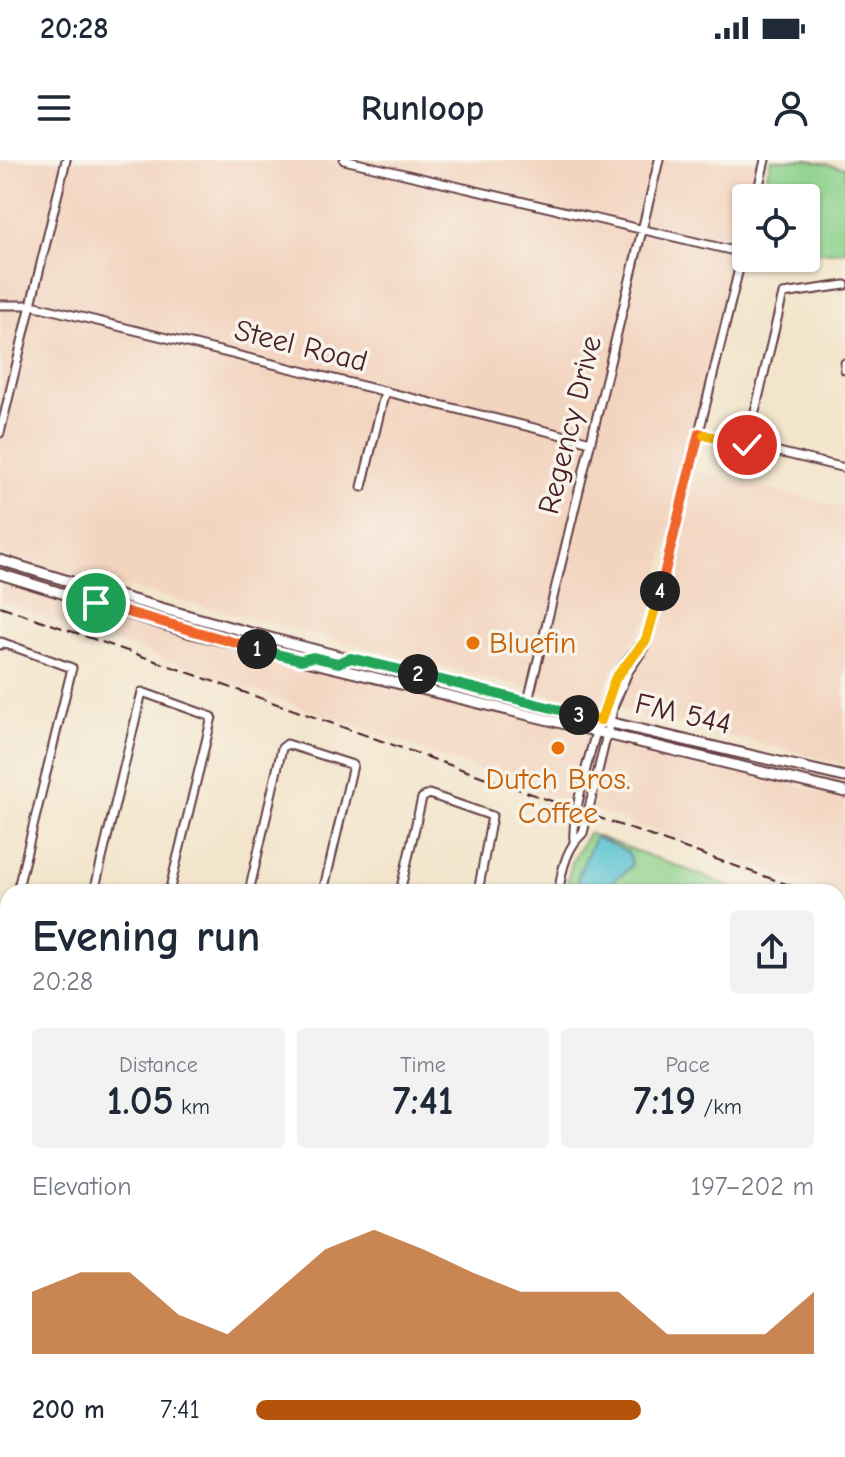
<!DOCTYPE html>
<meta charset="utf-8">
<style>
:root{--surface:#fff;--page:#f2f2f3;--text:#1f2937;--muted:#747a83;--accent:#b45309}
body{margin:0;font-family:"Comic Neue",sans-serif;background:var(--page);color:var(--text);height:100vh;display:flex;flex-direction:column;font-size:30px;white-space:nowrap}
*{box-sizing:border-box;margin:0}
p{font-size:26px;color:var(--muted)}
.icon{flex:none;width:44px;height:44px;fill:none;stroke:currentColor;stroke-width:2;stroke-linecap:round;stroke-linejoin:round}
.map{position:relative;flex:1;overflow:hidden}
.details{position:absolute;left:0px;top:724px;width:846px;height:574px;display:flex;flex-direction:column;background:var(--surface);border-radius:24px 24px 0 0;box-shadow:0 2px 6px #0004}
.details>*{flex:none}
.controls{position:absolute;left:732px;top:24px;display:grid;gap:16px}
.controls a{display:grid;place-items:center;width:88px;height:88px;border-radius:8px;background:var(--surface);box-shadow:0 2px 6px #0004;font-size:40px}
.pin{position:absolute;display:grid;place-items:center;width:68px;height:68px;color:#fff;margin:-34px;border:4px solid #fff;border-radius:50%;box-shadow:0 2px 8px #0007}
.km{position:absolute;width:40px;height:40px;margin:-20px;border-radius:50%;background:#222;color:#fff;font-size:22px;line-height:40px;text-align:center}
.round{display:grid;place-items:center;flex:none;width:84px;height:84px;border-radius:8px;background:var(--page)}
.overview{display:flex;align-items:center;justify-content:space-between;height:136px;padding:0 32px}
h1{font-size:44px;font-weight:800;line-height:60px}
.stats{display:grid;grid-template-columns:repeat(3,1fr);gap:12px;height:136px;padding:8px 32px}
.stats div{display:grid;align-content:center;border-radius:8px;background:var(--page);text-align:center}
.stats b{font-size:40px;font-weight:800}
.stats small{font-size:22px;font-weight:400}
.stats p{font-size:22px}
.chart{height:224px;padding:16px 32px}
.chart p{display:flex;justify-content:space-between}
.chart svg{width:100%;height:144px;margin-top:8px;fill:var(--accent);opacity:.7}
ul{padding:0 32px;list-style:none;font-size:26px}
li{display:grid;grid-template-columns:128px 96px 1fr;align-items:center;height:60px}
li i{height:20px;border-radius:10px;background:var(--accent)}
.status{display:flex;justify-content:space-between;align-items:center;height:56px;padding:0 40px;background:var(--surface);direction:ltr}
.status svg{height:22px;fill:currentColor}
header{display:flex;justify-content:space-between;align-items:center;height:104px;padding:0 32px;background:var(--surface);font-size:36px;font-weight:800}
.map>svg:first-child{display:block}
.built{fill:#f3d4bf}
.green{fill:#8cd28b;stroke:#6b785b;stroke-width:2}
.water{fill:#57c2d3;stroke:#50707f;stroke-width:2}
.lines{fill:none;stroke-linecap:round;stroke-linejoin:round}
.minor-casing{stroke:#633d43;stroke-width:11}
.major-casing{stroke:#633d43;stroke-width:13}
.minor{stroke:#fff;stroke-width:7}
.major{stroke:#fff;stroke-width:9}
.rail{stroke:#4a1f2b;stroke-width:2;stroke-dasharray:12 6;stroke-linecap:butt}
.split-1-casing{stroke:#fff;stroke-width:16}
.split-2-casing{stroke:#fff;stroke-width:16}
.split-3-casing{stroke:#fff;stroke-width:16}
.split-4-casing{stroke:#fff;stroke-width:16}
.split-5-casing{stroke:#fff;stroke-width:16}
.split-6-casing{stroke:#fff;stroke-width:16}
.split-1{stroke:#f0652b;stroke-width:10}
.split-2{stroke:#22a559;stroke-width:10}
.split-3{stroke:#22a559;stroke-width:10}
.split-4{stroke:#f5b400;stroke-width:10}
.split-5{stroke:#f0652b;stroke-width:10}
.split-6{stroke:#f5b400;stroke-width:10}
.food-dot{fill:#e8710a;stroke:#f7f3e8;stroke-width:3}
.labels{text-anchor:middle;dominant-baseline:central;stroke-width:7;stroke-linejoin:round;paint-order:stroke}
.street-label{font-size:30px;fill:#4a1f2b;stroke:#f7f3e8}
.food-label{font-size:30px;fill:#c56008;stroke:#f7f3e8;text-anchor:start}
</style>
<div class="status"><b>20:28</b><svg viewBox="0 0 49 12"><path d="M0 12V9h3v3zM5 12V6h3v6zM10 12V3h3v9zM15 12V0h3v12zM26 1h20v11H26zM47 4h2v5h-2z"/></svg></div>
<header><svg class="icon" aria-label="menu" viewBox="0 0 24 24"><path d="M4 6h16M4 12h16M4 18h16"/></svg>Runloop<svg class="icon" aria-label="person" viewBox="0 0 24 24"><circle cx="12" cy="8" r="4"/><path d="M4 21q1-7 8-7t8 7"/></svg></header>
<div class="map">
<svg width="845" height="1297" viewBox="0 0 845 1297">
<rect width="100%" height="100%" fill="#f7f3e8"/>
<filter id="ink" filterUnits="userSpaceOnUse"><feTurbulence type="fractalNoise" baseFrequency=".0125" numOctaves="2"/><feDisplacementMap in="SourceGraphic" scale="16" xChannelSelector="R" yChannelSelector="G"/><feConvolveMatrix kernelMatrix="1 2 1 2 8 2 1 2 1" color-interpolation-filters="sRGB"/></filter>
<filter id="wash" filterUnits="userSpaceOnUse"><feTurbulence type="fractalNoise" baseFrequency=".006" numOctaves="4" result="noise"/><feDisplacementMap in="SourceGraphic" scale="32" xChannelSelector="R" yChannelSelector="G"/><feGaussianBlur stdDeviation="1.8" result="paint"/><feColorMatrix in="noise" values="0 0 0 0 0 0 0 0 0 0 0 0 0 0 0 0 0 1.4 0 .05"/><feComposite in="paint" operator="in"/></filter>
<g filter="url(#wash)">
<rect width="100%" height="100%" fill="#f3e5cc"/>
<path class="built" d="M0 0H760L751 38H746V60L649 457 611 513 598 546 0 395Z
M696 311 845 348V605L620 549 654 472Z
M0 421 199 479 845 637V738L838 736V732H827L0 441Z"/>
<path class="green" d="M771 0H809L845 8V91L806 93V38H761Z
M588 673 731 726 729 732H565L572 702Z"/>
<path class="water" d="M595 677 628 692 632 704C625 718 609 717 603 732H580L578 716Z"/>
</g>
<g filter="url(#ink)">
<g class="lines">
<defs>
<path id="minor" d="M344 0 743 93
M756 38 765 0
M0 145H32L591 282
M845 203V210
M0 273 66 0
M699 273 845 308
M747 285 783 134 845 125
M362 327 385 231
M0 485 1 482 72 508 17 732
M528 541 659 0
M574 680C571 653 602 545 615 518 623 504 633 490 646 480
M94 732 142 532 212 557 169 732
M249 732 282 588 287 584 353 605 323 732
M400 732 422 638 429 634 492 656 478 732
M559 732C561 711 567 687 583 673L614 545 628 512 643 490 652 465 746 80
M838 778 845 780
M0 797 8 769
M838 917 845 893
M838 951 845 968
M0 1006 8 1021
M838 1061 845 1031
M538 1290 558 1297
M761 1290 781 1297
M149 1297H152
M356 1297 358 1290
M435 1297 437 1290
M837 1297 845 1267"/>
<path id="major" d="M0 400C277 487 562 552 845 617
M0 414 191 473 845 632"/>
</defs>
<use href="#minor" class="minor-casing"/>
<use href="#major" class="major-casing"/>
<use href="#minor" class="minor"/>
<use href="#major" class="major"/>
<path class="rail" d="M0 446 809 732
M838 742 845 744"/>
</g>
</g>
<g class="lines" filter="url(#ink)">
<defs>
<path id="split-1" d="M96 443 257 489"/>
<path id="split-2" d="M257 489 301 500 313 497 338 503 351 498 418 514"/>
<path id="split-3" d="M418 514 579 555"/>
<path id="split-4" d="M579 555 601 560 615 519 646 480 660 431"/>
<path id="split-5" d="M660 431 699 273 704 275"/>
<path id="split-6" d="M704 275 747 285"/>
</defs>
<use href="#split-1" class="split-1-casing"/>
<use href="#split-2" class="split-2-casing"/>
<use href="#split-3" class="split-3-casing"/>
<use href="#split-4" class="split-4-casing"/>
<use href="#split-5" class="split-5-casing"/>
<use href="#split-6" class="split-6-casing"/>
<use href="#split-1" class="split-1"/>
<use href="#split-2" class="split-2"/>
<use href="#split-3" class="split-3"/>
<use href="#split-4" class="split-4"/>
<use href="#split-5" class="split-5"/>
<use href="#split-6" class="split-6"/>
</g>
<g class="food-dot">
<circle cx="473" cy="483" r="8"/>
<circle cx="558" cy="588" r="8"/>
</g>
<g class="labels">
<g class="street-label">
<text transform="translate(301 186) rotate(14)">Steel Road</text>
<text transform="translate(570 265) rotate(-76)">Regency Drive</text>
<text transform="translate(683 554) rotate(13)">FM 544</text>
</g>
<g class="food-label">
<text x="489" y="483">Bluefin</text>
<text x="558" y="619" text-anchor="middle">Dutch Bros.<tspan x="558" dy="34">Coffee</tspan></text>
</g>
</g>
</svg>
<div class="controls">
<a><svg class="icon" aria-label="locate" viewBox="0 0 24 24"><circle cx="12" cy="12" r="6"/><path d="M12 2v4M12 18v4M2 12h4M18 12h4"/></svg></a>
</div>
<div class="pin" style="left:96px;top:443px;background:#1e9e55"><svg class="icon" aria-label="arrive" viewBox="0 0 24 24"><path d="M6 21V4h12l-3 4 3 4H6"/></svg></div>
<div class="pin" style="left:747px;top:285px;background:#d93025"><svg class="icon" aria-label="check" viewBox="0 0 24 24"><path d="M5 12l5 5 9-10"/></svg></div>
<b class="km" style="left:257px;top:489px">1</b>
<b class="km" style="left:418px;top:514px">2</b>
<b class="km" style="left:579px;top:555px">3</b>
<b class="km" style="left:660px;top:431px">4</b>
<section class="details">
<div class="overview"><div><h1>Evening run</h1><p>20:28</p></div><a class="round"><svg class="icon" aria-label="share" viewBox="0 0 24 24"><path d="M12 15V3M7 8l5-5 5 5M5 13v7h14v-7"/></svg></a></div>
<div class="stats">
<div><p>Distance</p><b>1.05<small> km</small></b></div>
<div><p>Time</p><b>7:41</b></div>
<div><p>Pace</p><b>7:19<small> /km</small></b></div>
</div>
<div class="chart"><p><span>Elevation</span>197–202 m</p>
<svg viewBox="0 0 160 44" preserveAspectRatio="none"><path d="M0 44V25L10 19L20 19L30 32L40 38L50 25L60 12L70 6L80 12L90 19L100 25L110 25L120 25L130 38L140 38L150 38L160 25V44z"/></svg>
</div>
<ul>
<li><b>200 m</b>7:41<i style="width:69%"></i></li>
</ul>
</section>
</div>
